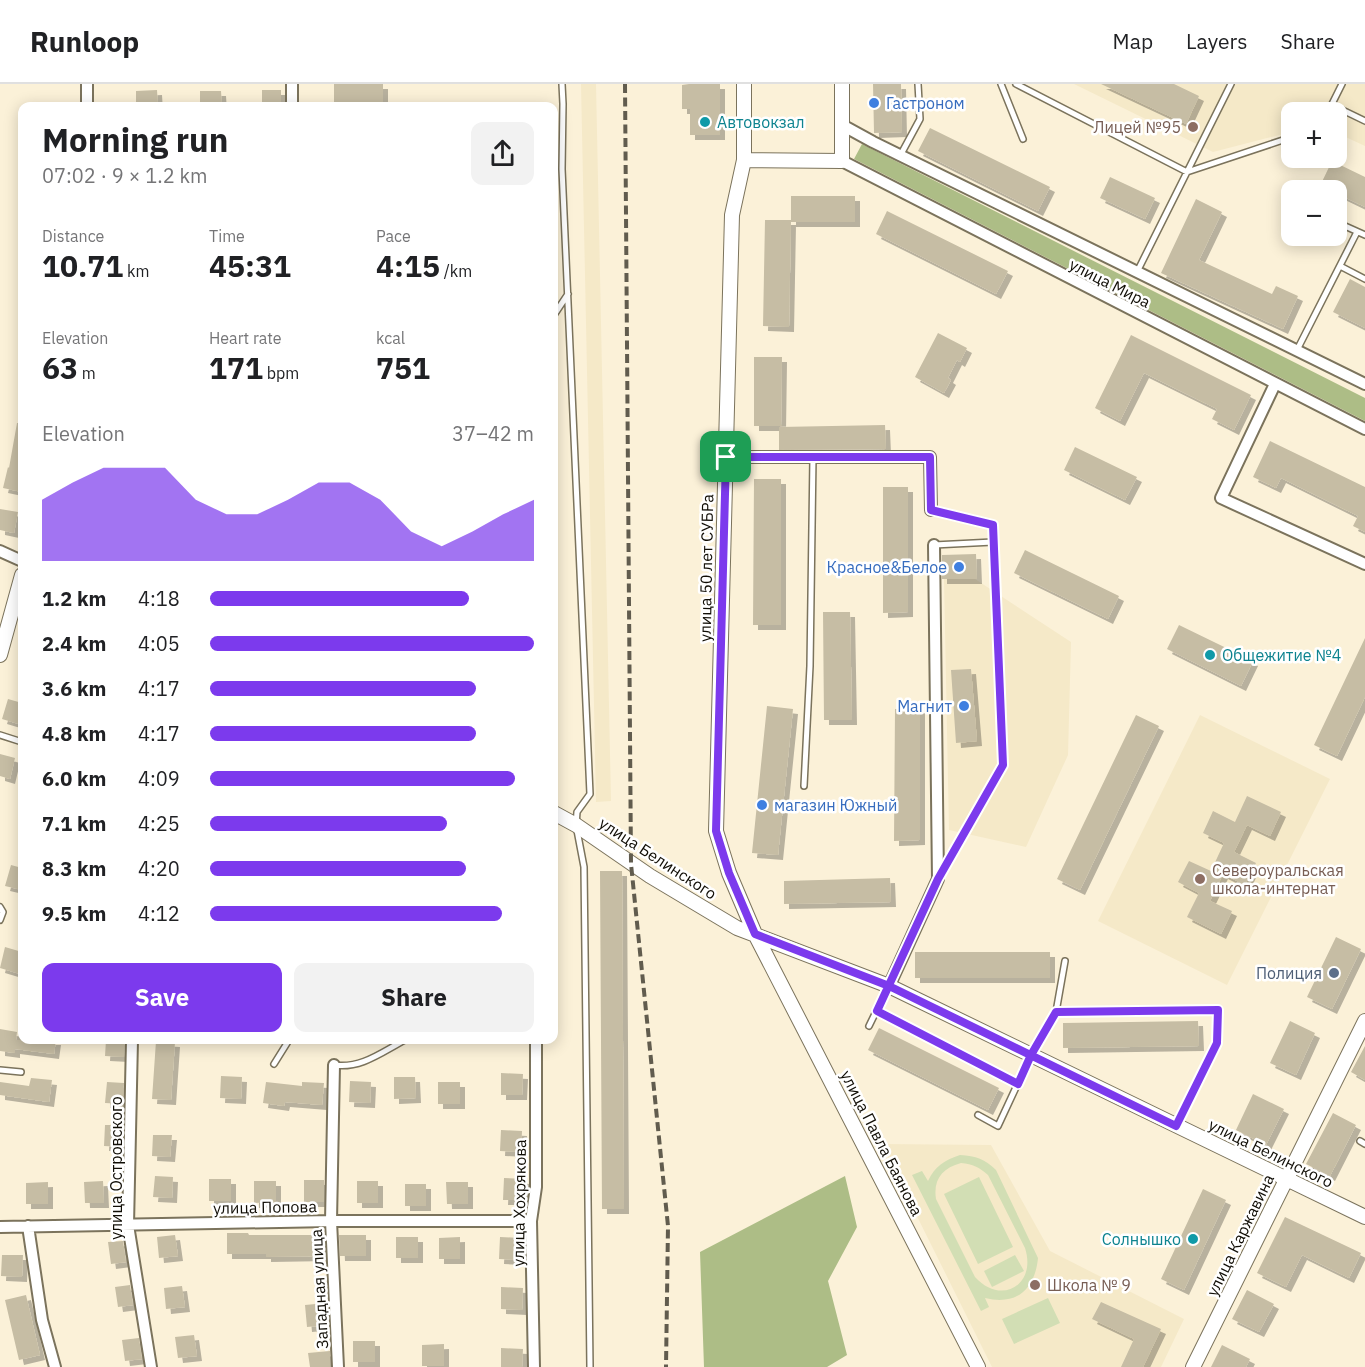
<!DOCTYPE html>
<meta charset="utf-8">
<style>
:root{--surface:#fff;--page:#f2f2f2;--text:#202124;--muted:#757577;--line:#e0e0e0;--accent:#7c3aed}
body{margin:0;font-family:"IBM Plex Sans",sans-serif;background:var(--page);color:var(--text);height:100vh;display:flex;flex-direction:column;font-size:22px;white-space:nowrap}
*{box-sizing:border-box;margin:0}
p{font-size:20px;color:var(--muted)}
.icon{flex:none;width:33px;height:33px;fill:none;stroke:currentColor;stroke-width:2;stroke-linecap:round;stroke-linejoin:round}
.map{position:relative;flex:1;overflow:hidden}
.sheet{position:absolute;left:18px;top:18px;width:540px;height:942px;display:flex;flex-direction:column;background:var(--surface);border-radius:12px;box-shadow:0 3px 15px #0003}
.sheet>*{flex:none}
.buttons{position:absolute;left:1281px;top:18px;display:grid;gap:12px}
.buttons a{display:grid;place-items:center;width:66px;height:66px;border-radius:12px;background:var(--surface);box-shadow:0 3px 15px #0003;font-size:30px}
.pin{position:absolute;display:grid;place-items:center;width:51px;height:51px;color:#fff;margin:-26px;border-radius:12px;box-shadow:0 3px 9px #0006}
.round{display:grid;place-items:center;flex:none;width:63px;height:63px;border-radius:12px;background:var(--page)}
.overview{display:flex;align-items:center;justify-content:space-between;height:102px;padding:0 24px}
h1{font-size:33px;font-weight:700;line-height:45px}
.metrics{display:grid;grid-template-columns:repeat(3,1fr);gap:9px;height:102px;padding:6px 24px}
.metrics div{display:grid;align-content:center}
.metrics b{font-size:30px;font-weight:700}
.metrics small{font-size:16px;font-weight:400}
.metrics p{font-size:16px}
.chart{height:168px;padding:12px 24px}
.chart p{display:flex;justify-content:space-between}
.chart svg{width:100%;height:108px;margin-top:6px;fill:var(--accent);opacity:.7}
.action{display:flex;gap:12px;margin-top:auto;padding:12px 24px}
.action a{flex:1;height:69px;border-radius:12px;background:var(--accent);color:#fff;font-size:24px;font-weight:700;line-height:69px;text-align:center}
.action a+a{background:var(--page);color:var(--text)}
ul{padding:0 24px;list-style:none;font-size:20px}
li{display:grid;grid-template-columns:96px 72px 1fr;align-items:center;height:45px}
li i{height:15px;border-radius:8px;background:var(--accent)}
header{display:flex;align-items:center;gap:36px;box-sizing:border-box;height:84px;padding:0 30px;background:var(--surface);border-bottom:2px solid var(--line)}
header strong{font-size:28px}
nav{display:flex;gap:33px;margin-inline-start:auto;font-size:21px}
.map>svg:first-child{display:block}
.built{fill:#f5e9c8}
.green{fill:#d2deb4;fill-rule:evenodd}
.forest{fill:#adbd86}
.building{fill:#c6bda4;filter:url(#shadow)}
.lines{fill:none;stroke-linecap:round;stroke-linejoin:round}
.service-casing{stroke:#7b735c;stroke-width:8}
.minor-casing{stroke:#7b735c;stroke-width:14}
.tertiary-casing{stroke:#7b735c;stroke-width:16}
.service{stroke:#fff;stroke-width:5}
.minor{stroke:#fff;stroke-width:10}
.tertiary{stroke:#fff;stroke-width:14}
.rail{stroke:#615c4e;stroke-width:4;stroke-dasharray:9 4.5;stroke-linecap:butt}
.route-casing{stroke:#fff;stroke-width:12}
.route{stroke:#7c3aed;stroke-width:8}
.shop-dot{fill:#3f7fe0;stroke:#fff;stroke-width:2}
.culture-dot{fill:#0f9aa8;stroke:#fff;stroke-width:2}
.education-dot{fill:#8d6e63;stroke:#fff;stroke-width:2}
.service-dot{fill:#5c6f8a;stroke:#fff;stroke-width:2}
.labels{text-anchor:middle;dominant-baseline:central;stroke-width:5;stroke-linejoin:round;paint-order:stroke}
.shop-label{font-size:16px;fill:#366cbe;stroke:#fff;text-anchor:start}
.culture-label{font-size:16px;fill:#0d838f;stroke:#fff;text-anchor:start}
.education-label{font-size:16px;fill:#785e54;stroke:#fff;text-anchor:start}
.street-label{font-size:16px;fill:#100d05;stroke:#fff}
.service-label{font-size:16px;fill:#4e5e75;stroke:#fff;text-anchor:end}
</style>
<header>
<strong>Runloop</strong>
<nav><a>Map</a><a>Layers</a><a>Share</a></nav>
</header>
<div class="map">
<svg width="1365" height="1283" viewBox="0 0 1365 1283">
<defs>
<filter id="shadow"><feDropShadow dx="5" dy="5" stdDeviation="0" flood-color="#0004"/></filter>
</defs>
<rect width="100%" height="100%" fill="#fbf1d8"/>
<path class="built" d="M581 0H596L611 717 596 718Z
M1074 0H1365V62L1337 49 1336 28H1292L1291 48 1213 68Z
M944 495H975L1071 558 1068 671 1026 763 949 746Z
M1200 631 1330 695 1227 901 1098 837Z
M881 1060 991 1061 1050 1167 1184 1235 1161 1283H992Z"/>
<path class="green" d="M960 1071C976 1072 985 1075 996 1086L1038 1174C1035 1205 1017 1222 985 1214L989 1223 981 1227 912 1091 922 1087 928 1097C935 1082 945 1076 960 1071ZM961 1079C973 1080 979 1083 988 1091L1025 1164C1037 1201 1001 1222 975 1193L936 1115C933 1096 942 1084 961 1079Z
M979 1093 1013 1163 978 1180 944 1110Z
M1015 1171 1024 1187 992 1203 984 1187Z
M1048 1214 1060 1239 1014 1260 1002 1235Z"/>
<path class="forest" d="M862 60 1365 314V337L854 75Z
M845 1092 857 1143 828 1197 847 1271 827 1283H704L700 1168Z"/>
<path class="building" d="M334 0H383V22H334Z
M689 0H720V51H690V25H682V1Z
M873 0H901L902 48 874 49Z
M1101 0H1174L1199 12 1186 40Z
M157 6 158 22H136V7Z
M262 6H281V22H262Z
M200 7H221L222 22H200Z
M930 44 1050 103 1038 127 918 67Z
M1332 77 1365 93V123L1336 109V106H1318Z
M1110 93 1155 114 1145 135 1100 114Z
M791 112H855V138H791Z
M1196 115 1222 128 1199 176 1272 210 1276 202 1298 212 1283 245 1161 189Z
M887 127 1008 187 996 210 876 150Z
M765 136H791L789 243 763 242Z
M1350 195 1365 203V244L1333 228Z
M938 249 967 264 960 278 957 276 948 294 951 296 944 309 915 293Z
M1131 251 1251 311 1234 346 1212 335 1217 325 1144 289 1120 337 1095 324Z
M754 273H782L781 342H754Z
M17 339H22V408L3 404 8 383 9 384Z
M885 341 886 365 779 366V343Z
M1270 357 1365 403V448L1353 442 1358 432 1281 394 1276 404 1253 393Z
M1075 363 1137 393 1125 416 1064 386Z
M754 395H781V541H753Z
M883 403H908V528L883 529Z
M0 425 18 428 14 449 0 446Z
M1025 466 1119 512 1108 535 1014 489Z
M976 470 977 495H942V471Z
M823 528H850L852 636H824Z
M1179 541 1253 577 1241 602 1167 565Z
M1365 554V613L1337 672 1314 661Z
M971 585 977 657 956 659 951 586Z
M8 615 22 619V641L2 635Z
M767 622 793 625 778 771 752 769Z
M920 624V756L894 757 895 625Z
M1136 631 1159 642 1080 806 1057 795Z
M0 670 15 674 10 695 0 692Z
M1247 712 1281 728 1270 752 1247 741 1234 768 1256 779 1245 801 1223 790 1210 817 1232 827 1221 850 1187 833 1199 809 1178 798 1189 777 1211 787 1224 759 1203 749 1213 727 1235 738Z
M11 781 22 784V806L5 802Z
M600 787H622L624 1125H602Z
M890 794 891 818 784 820V797Z
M1336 853 1361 865 1332 925 1307 913Z
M5 863 22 868 20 890 0 884Z
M915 868H1050V894H915Z
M1198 937 1199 962 1063 964V939Z
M1290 937 1315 949 1296 991 1270 979Z
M879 944 999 1004 988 1026 868 966Z
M0 945 17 948 16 956H56L54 970 15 965V969L0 967Z
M106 956H125L124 973 105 972Z
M156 957 175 958 171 1016 152 1015Z
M1365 962V996L1351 988Z
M501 989 523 990 522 1011H501Z
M221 992 242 993 241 1015 220 1014Z
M394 993H415L416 1014 394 1015Z
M31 994 52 996 49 1018 0 1011V998L29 1002Z
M350 997 371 998 370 1019 349 1018Z
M107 998 124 999 123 1020 105 1019Z
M266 998 302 1002V998L324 999 322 1021 285 1018 284 1022 263 1019Z
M438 998H460V1020H438Z
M1253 1010 1284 1025 1266 1061 1236 1046Z
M1333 1029 1356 1041 1330 1092 1306 1080Z
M105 1041H123L122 1063 104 1062Z
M501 1046 522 1047 521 1068 500 1067Z
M153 1051H172L170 1073 152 1072Z
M155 1092 173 1093 172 1114 153 1113Z
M504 1094 525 1095 524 1116H503Z
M209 1095H231V1117H209Z
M304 1096H324V1118H304Z
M103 1097 104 1119H85L84 1098Z
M254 1097H276V1118L254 1119Z
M357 1097H378V1119H357Z
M48 1098V1120H26V1099Z
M446 1098H468V1120H447Z
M405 1100H426V1122H405Z
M1203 1105 1226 1116 1184 1206 1161 1195Z
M1285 1133 1361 1169 1349 1194 1302 1171 1286 1203 1257 1189Z
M227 1149H248L249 1151H324L325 1172 266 1173V1170H227Z
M175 1151 178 1172 159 1174 157 1153Z
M339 1151H366V1172H340Z
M396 1153H418V1174H396Z
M460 1153V1175H439V1154Z
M500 1153 521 1154V1176L499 1175Z
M123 1157 126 1178 111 1180 108 1158Z
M2 1171H23L22 1193 1 1192Z
M130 1201 133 1221 118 1223 115 1203Z
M182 1202 185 1223 166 1225 164 1204Z
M501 1203 523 1204 522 1226 501 1225Z
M1247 1206 1274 1220 1259 1248 1232 1235Z
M26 1211 40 1271 19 1276 5 1216Z
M1101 1218 1161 1245 1143 1283H1121L1134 1255 1092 1235Z
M326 1219 328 1241 307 1243 305 1221Z
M194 1251 197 1272 178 1274 175 1253Z
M139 1254 142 1275 125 1277 122 1256Z
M353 1257H375V1278H353Z
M444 1260V1282H422V1261Z
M1222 1261 1250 1275 1246 1283H1211Z
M501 1264 523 1265 522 1283H501Z
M330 1267V1283H310L308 1269Z"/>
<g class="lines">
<defs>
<path id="service" d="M562 0 563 20 562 85 590 710 577 728 576 741 584 783 590 1283
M1001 0 1023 55
M1016 0 1187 88 1292 53
M1332 21 1365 37
M1328 28 1342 0
M900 72 920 35 918 0
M1336 138 1365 151
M1340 182 1365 195
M1137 188 1231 0
M554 231 568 210
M1297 266 1357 148
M931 426 992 441 1003 681 940 791
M934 461 993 458
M0 651 22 658
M804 702 810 582 813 373
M0 823 3 828 0 836
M877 927 1018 1000
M1056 928 1065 877
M869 942 888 903
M274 980 289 956
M334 981C361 985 382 968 405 956
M0 986 21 988
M978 1031 998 1042 1031 971 1056 928 1218 926 1217 959 1176 1041
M1360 1057 1365 1060"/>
<path id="minor" d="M292 0V22
M87 22V0
M842 41 873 58 1365 300
M842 77 1365 345
M1275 300 1221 414 1365 480
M726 373H930L931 426
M0 467 22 477
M889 902 938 795 934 461
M132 956 128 1141 151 1283
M334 981 331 1137 338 1283
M28 1142 42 1236 55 1283
M0 1143 331 1137H531
M534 1283 531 1137 536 1103V956"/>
<path id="tertiary" d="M744 0V76L732 131 716 747 729 789 755 850 978 1283
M744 76 842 77V0
M0 571 22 491
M554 729 576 741 650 792 737 844 889 902 1365 1133
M1193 1283 1365 937"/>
</defs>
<use href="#service" class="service-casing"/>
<use href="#minor" class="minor-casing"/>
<use href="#tertiary" class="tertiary-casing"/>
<use href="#service" class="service"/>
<use href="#minor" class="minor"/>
<use href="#tertiary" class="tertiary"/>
<path class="rail" d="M625 0 631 780 668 1142 666 1283"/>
</g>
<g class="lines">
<defs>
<path id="route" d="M726 373 716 747 729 789 755 850 889 902 1176 1042 1217 959 1218 926 1056 928 1031 971 1018 1000 877 927 938 795 1003 681 993 441 931 426 930 373H726"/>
</defs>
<use href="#route" class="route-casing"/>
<use href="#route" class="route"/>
</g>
<g class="shop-dot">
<circle cx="874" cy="19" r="6"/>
<circle cx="959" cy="483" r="6"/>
<circle cx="964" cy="622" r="6"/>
<circle cx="762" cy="721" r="6"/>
</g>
<g class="culture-dot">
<circle cx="705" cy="38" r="6"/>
<circle cx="1210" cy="571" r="6"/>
<circle cx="1193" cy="1155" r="6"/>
</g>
<g class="education-dot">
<circle cx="1193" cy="43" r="6"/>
<circle cx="1200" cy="795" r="6"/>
<circle cx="1035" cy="1201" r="6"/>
</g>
<circle class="service-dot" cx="1334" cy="889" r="6"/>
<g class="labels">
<g class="shop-label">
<text x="886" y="19">Гастроном</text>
<text x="947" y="483" text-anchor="end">Красное&amp;Белое</text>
<text x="952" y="622" text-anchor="end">Магнит</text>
<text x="774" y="721">магазин Южный</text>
</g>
<g class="culture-label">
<text x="717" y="38">Автовокзал</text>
<text x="1222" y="571">Общежитие №4</text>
<text x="1181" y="1155" text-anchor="end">Солнышко</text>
</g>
<g class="education-label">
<text x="1181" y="43" text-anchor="end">Лицей №95</text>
<text x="1212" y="786">Североуральская<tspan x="1212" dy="18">школа-интернат</tspan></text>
<text x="1047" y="1201">Школа № 9</text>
</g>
<g class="street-label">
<text transform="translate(1110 199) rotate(27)">улица Мира</text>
<text transform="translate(706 484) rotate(-89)">улица 50 лет СУБРа</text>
<text transform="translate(658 774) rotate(33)">улица Белинского</text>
<text transform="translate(882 1059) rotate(63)">улица Павла Баянова</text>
<text transform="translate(1271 1069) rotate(26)">улица Белинского</text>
<text transform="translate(116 1084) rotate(-90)">улица Островского</text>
<text transform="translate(519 1119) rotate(-89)">улица Хохрякова</text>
<text transform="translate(265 1123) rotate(-1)">улица Попова</text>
<text transform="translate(1240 1151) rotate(-64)">улица Каржавина</text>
<text transform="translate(319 1205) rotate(-93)">Западная улица</text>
</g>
<g class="service-label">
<text x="1322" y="889">Полиция</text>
</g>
</g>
</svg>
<div class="buttons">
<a>+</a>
<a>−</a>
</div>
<div class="pin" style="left:726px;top:373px;background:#1e9e55"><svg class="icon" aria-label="arrive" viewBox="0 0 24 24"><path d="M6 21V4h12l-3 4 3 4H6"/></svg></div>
<section class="sheet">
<div class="overview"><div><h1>Morning run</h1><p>07:02 · 9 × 1.2 km</p></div><a class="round"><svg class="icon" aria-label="share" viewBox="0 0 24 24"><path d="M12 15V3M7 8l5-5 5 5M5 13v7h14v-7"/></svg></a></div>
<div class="metrics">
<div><p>Distance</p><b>10.71<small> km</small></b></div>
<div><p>Time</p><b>45:31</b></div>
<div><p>Pace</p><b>4:15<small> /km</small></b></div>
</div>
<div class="metrics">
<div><p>Elevation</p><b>63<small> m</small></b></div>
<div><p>Heart rate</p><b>171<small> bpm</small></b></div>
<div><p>kcal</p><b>751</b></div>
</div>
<div class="chart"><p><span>Elevation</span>37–42 m</p>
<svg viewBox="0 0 160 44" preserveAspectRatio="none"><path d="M0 44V19L10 12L20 6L30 6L40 6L50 19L60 25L70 25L80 19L90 12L100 12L110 19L120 32L130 38L140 32L150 25L160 19V44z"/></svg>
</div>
<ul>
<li><b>1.2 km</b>4:18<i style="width:80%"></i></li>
<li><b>2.4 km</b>4:05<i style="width:100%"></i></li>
<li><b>3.6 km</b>4:17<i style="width:82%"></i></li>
<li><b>4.8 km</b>4:17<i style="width:82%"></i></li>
<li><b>6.0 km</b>4:09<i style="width:94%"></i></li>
<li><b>7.1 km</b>4:25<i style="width:73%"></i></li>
<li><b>8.3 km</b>4:20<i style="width:79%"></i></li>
<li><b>9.5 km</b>4:12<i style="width:90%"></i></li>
</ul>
<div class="action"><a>Save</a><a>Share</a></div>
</section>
</div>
